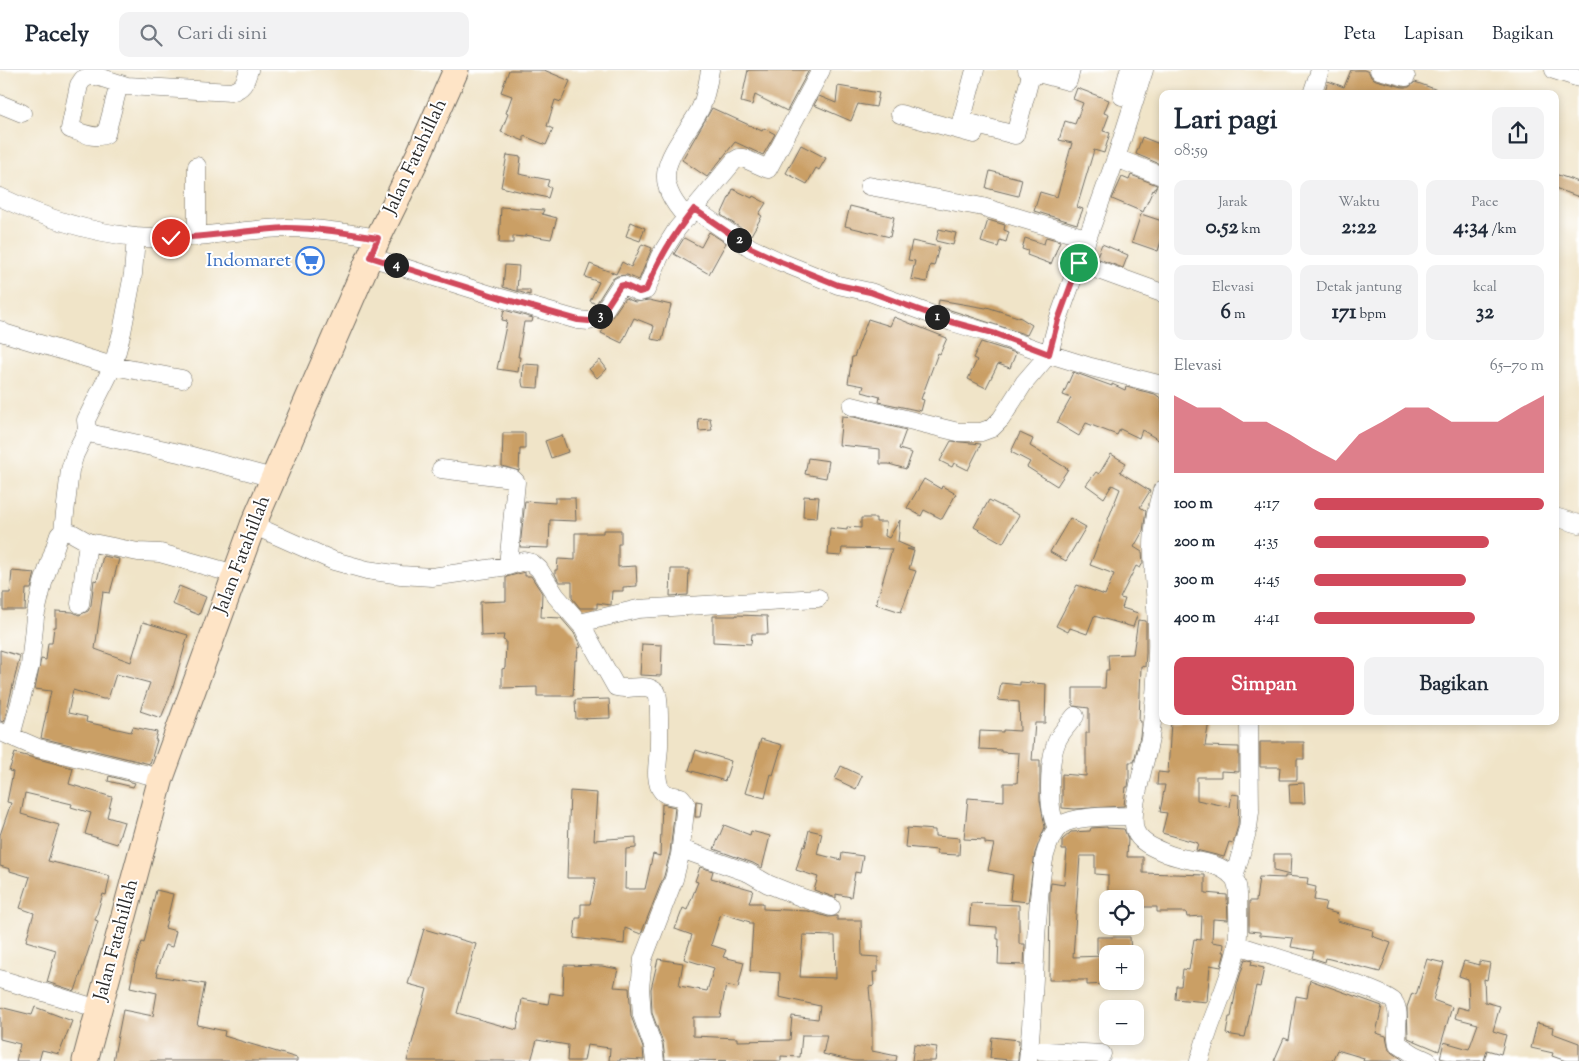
<!DOCTYPE html>
<html lang="id">
<meta charset="utf-8">
<style>
:root{--surface:#fff;--page:#f2f2f3;--text:#1f2937;--muted:#747a83;--line:#e0e1e3;--accent:#d1495b}
body{margin:0;font-family:"Sorts Mill Goudy",serif;background:var(--page);color:var(--text);height:100vh;display:flex;flex-direction:column;font-size:19px;white-space:nowrap}
*{box-sizing:border-box;margin:0}
p{font-size:16px;color:var(--muted)}
.icon{flex:none;width:28px;height:28px;fill:none;stroke:currentColor;stroke-width:2;stroke-linecap:round;stroke-linejoin:round}
.map{position:relative;flex:1;overflow:hidden}
.side{position:absolute;left:1159px;top:20px;width:400px;height:635px;display:flex;flex-direction:column;background:var(--surface);border-radius:10px;box-shadow:0 2px 8px #0003}
.side>*{flex:none}
.fabs{position:absolute;left:1099px;top:820px;display:grid;gap:10px}
.fabs a{display:grid;place-items:center;width:45px;height:45px;border-radius:10px;background:var(--surface);box-shadow:0 2px 8px #0003;font-size:25px}
.pin{position:absolute;display:grid;place-items:center;width:42px;height:42px;color:#fff;margin:-21px;border:2px solid #fff;border-radius:50%;box-shadow:0 1px 5px #0007}
.km{position:absolute;width:25px;height:25px;margin:-12px;border-radius:50%;background:#222;color:#fff;font-size:14px;line-height:25px;text-align:center}
.round{display:grid;place-items:center;flex:none;width:52px;height:52px;border-radius:10px;background:var(--page)}
.overview{display:flex;align-items:center;justify-content:space-between;height:85px;padding:0 15px}
h1{font-size:28px;font-weight:700;line-height:38px}
.stats{display:grid;grid-template-columns:repeat(3,1fr);gap:8px;height:85px;padding:5px 15px}
.stats div{display:grid;align-content:center;border-radius:10px;background:var(--page);text-align:center}
.stats b{font-size:21px;font-weight:700}
.stats small{font-size:14px;font-weight:400}
.stats p{font-size:14px}
.chart{height:140px;padding:10px 15px}
.chart p{display:flex;justify-content:space-between}
.chart svg{width:100%;height:90px;margin-top:5px;fill:var(--accent);opacity:.7}
.button{display:flex;gap:10px;margin-top:auto;padding:10px 15px}
.button a{flex:1;height:58px;border-radius:10px;background:var(--accent);color:#fff;font-size:20px;font-weight:700;line-height:58px;text-align:center}
.button a+a{background:var(--page);color:var(--text)}
ul{padding:0 15px;list-style:none;font-size:16px}
li{display:grid;grid-template-columns:80px 60px 1fr;align-items:center;height:38px}
li i{height:12px;border-radius:6px;background:var(--accent)}
header{display:flex;align-items:center;gap:30px;box-sizing:border-box;height:70px;padding:0 25px;background:var(--surface);border-bottom:1px solid var(--line)}
header strong{font-size:24px}
nav{display:flex;gap:28px;margin-inline-start:auto;font-size:18px}
.search{width:350px;height:45px;background:var(--page);display:flex;align-items:center;gap:12px;box-sizing:border-box;padding:0 18px;border-radius:10px;color:var(--muted);font-size:19px}
.map>svg:first-child{display:block}
.building{fill:#ca9f65;fill-rule:evenodd}
.lines{fill:none;stroke-linecap:round;stroke-linejoin:round}
.street-casing{stroke:#706c62;stroke-width:19}
.secondary-casing{stroke:#706c62;stroke-width:27}
.street{stroke:#fff;stroke-width:18}
.secondary{stroke:#fee4c6;stroke-width:25}
.route-casing{stroke:#fff;stroke-width:10}
.route{stroke:#d1495b;stroke-width:6}
.labels{text-anchor:middle;dominant-baseline:central;stroke-width:4;stroke-linejoin:round;paint-order:stroke}
.street-label{font-size:19px;fill:#2b2b2b;stroke:#fff}
.shop-label{font-size:19px;fill:#366cbe;stroke:#fff;text-anchor:end}
</style>
<header>
<strong>Pacely</strong>
<div class="search"><svg class="icon" aria-label="search" viewBox="0 0 24 24"><circle cx="10" cy="10" r="6"/><path d="M15 15l6 6"/></svg>Cari di sini</div>
<nav><a>Peta</a><a>Lapisan</a><a>Bagikan</a></nav>
</header>
<div class="map">
<svg width="1579" height="991" viewBox="0 0 1579 991">
<rect width="100%" height="100%" fill="#fff"/>
<filter id="ink" filterUnits="userSpaceOnUse"><feTurbulence type="fractalNoise" baseFrequency=".02" numOctaves="2"/><feDisplacementMap in="SourceGraphic" scale="10" xChannelSelector="R" yChannelSelector="G"/><feConvolveMatrix kernelMatrix="1 2 1 2 8 2 1 2 1" color-interpolation-filters="sRGB"/></filter>
<filter id="wash" filterUnits="userSpaceOnUse"><feTurbulence type="fractalNoise" baseFrequency=".0096" numOctaves="4" result="noise"/><feDisplacementMap in="SourceGraphic" scale="20" xChannelSelector="R" yChannelSelector="G"/><feGaussianBlur stdDeviation="1.12" result="paint"/><feColorMatrix in="noise" values="0 0 0 0 0 0 0 0 0 0 0 0 0 0 0 0 0 1.4 0 .05"/><feComposite in="paint" operator="in"/></filter>
<g filter="url(#wash)">
<rect width="100%" height="100%" fill="#f0e4c8"/>
<g id="blocks">
<path class="building" d="M509 0H544L570 11 561 32 555 30 547 56 553 59 546 75 524 66V71L501 62 508 44 506 43 512 26 501 22Z
M748 0H809L787 41 755 25 752 35 741 32Z
M1351 0H1364L1369 2 1371 7 1376 10 1403 17H1409L1415 12 1443 22V24H1324L1328 11 1344 17Z
M838 16 879 23 876 37 858 34 851 51 814 35 819 26 836 33Z
M1077 18 1109 30 1104 43 1109 45 1103 61 1110 63 1104 83 1094 80 1077 137 1083 139 1077 154 1034 141 1040 122 1057 127 1072 73 1059 70 1065 51 1075 54 1083 33 1073 29Z
M712 38 762 61 764 58 775 64 763 85 735 72 707 107 682 90Z
M1142 67 1162 75V95L1136 84Z
M801 75 826 88 819 100 816 98 807 114 786 103Z
M507 85 521 87 519 104 549 110 547 116 551 118 548 128 501 117Z
M990 101 1022 109 1018 126 986 118Z
M1555 104 1579 112V127L1555 118Z
M1131 105 1157 115 1154 121 1153 120 1143 142 1112 129 1122 107 1129 110Z
M733 119 752 128 753 126 766 133 759 144 762 146 751 165 721 145Z
M850 136 894 147 890 167 845 156Z
M501 137 544 140 542 144 557 148 551 169 525 165V167L513 166V173H499Z
M1141 144 1162 151V168L1158 181 1132 172Z
M988 150 1005 155 1004 160 1009 162 1006 172 1000 170 998 177 981 172Z
M631 152 645 158 640 171 626 166Z
M939 159 956 163 953 175 936 171Z
M709 162 726 173 709 204 674 184 684 168 701 177Z
M1046 167 1060 171 1051 194 1027 185 1028 181 1022 179 1025 168 1044 174Z
M912 171 939 177 934 196 930 195 927 212 911 209 915 191 908 190Z
M642 174 652 178 639 210 627 205 617 206 611 210 596 234 590 231 599 212 585 207 590 194 616 204 622 192 631 197Z
M1102 174 1128 185 1123 198 1096 188Z
M505 195 519 196 517 220H530V225L503 217Z
M625 228 635 232 649 230 671 235 662 271 651 269 654 256 634 248 622 273 601 263Z
M939 230 986 238 987 237 1021 248 1032 255 1027 265 938 236Z
M504 240 533 248 532 252H524L518 287H520L518 302 497 299 507 251 502 250Z
M894 247 947 268 940 284 938 283 921 329 924 330 921 341 879 332 880 327 862 322 864 316 848 313 852 287H854L868 249 890 256Z
M981 272 1016 283 1010 298 998 294 986 318 968 309 977 290 973 288Z
M600 290 607 299 597 308 589 299Z
M523 294 540 295 538 318 523 317 522 312Z
M1073 302 1112 316V314L1125 320 1126 317 1155 324 1162 329V372L1142 360 1139 368 1120 359 1117 365 1086 353 1079 366 1057 353 1071 328 1063 325Z
M842 346 854 347 906 360 899 379 912 383 906 399 889 394H880V379L839 375Z
M710 348 712 360 699 361 698 349Z
M503 363H525V379H520L519 401 502 396Z
M1020 363 1033 369 1030 376 1068 399 1057 416 1027 397 1030 392 1011 382Z
M562 365 568 382 551 388 545 371Z
M951 371 981 374 968 400 954 393 952 397 940 391Z
M1111 384 1126 393 1120 402 1150 421 1140 437 1146 441 1143 461 1134 477 1142 482 1143 493 1140 498 1136 496 1120 528 1125 529 1122 538 1138 543 1133 557 1094 546 1087 564 1070 558 1068 562 1056 556 1077 515 1105 525 1114 504 1090 495 1120 419 1112 415 1104 428 1086 415 1096 402 1099 404Z
M808 388 829 391 826 408 805 404Z
M924 409 941 419 942 416 956 424 942 449 924 440 921 446 907 438Z
M804 426 819 427 817 448 803 447Z
M555 428H575L576 451 550 450 549 478 520 477 525 431 555 433Z
M989 430 1019 445 1003 473 974 457Z
M861 448H876V452H886L885 466 889 468 900 450 898 472 914 479H907L914 481 909 499 916 501 901 542 876 534 892 479 842 478 841 486 828 485 830 458 847 460V457L861 458Z
M1070 448 1086 457 1066 491 1050 482Z
M603 460H621V474H618V497L636 496 637 516 623 517V521H612L611 535 597 533V538H580L572 528V512H559L555 504V500H557L558 489 575 490V463H603Z
M103 486 119 489 110 523 103 522 95 579 131 592 143 552 188 565 172 621 161 648 140 641 150 613 116 604 108 629H103L73 620 68 643 87 647 86 652 131 662 133 657 157 662 155 670H157L150 694 41 668 51 621 35 619 41 589 46 590 48 573H52L54 557H56V541L73 542 79 545 88 541 91 535 94 510 97 511Z
M671 499H689L688 525 670 526Z
M12 501 35 503 31 519H26L25 540H3V523H10Z
M525 502V506H531L542 523 541 547 561 548 574 563 581 577 578 578 577 590H575L573 626H537V617L502 618V599L505 598 506 571 503 570 504 565 481 566 480 532 506 531V507Z
M179 516 206 527 199 545 172 534Z
M736 545 767 546 768 564H752L751 574 713 572V546H736Z
M1138 550 1146 551V583L1145 597 1141 596 1139 651H1141V656L1140 666 1134 692H1129V709L1128 717H1126L1124 736 1075 739 1062 738V704L1086 706V663H1089V638L1073 636V618H1105L1106 600H1109L1108 585 1133 584Z
M642 574 662 575 661 606 640 605Z
M0 580 20 586 4 652 0 651Z
M1020 612 1046 614 1045 653H1035L1032 690H1040V730L1045 757 1035 783 1028 832 1010 830 1013 805 988 800 994 774 985 773V770L964 769 968 728 1004 731V713H1017L1019 683 1001 682V680L979 679 980 661 1003 662V660L1020 661 1019 632 998 630 1001 613 1020 615Z
M609 629 610 648 576 649 575 630Z
M1171 651H1209L1205 676 1239 677V702L1221 701V707H1197V730L1230 737 1232 724 1239 725 1238 756 1233 773 1229 772 1224 787 1196 780 1198 773 1162 763 1167 743 1160 742 1165 715H1157L1158 702 1168 703Z
M761 669 782 675 773 705 771 704 765 728 745 723Z
M1260 672H1304V689H1297V710H1279L1280 697H1260Z
M696 680 731 691 725 711 689 700Z
M15 683 73 698 69 714 112 727 107 747 124 752 117 774 85 764 91 743 71 737 72 734 25 723 21 744 59 755 48 791 110 806 106 825 103 824 95 850 98 851 75 921 47 912 56 880 26 871 34 843 20 838 30 807 10 801V799L0 796V765L11 733 7 732 13 702 9 701Z
M841 696 862 706 856 719 835 709Z
M109 706 135 713 133 717 108 711Z
M1304 713 1305 733H1290L1289 714Z
M570 721 597 723 594 770 636 767V778L626 779 625 819H645L653 784 660 786 662 734 675 737 670 783 664 806 641 864 625 858 624 874 574 868 576 848H581V834H590L596 808H567Z
M696 731 702 732 700 747H695Z
M724 755 750 765 751 761 770 766 762 798 753 793 714 779Z
M1107 757V758L1124 759 1128 769 1127 787H1143V803L1205 805V823L1227 825 1228 850 1213 849 1212 872 1224 874 1223 882H1225L1221 897 1210 895 1207 932 1175 929 1176 916H1181L1183 899 1189 900 1194 869 1201 870 1202 846 1187 847 1186 842H1157V837H1135V829H1108V805L1095 804V786H1080L1073 887 1106 886V914L1087 915V910H1049L1050 820 1051 813 1064 815 1067 780H1062V770L1071 762 1090 761 1091 758Z
M907 758 935 760V766L960 768 959 785 937 784V780L905 777Z
M809 760 822 763 817 784 841 790 842 783 863 786 860 803 855 802 851 827 836 824V828L814 820 818 807 796 800 803 776 805 777Z
M1274 784H1291L1290 805 1274 801Z
M700 797 713 801 711 808 753 820 749 833H763V839L808 841 828 847 837 846V850H861L862 886 878 887V902H873L874 916 869 917 872 951V981L897 986 896 991H854L823 984 827 965H802L800 987 781 986V991L665 990 663 973 652 943 651 919 658 889 683 893 679 916 707 921 714 898 684 889 692 865 675 859 683 838 687 840 698 812 695 811ZM721 843 750 852V854H753L750 901 780 903 779 927 820 936 818 949 792 946 790 970 737 971V968L693 966V947H720L726 915 738 918 744 892 723 887 726 880 711 875ZM803 865 835 866 836 908 800 907Z
M1285 806 1308 808 1307 815 1316 817 1314 830 1326 832 1324 840 1338 844 1337 851 1373 860 1372 866 1391 873 1380 902 1326 888 1325 892 1312 888 1314 881 1291 877 1293 868 1260 865V862L1249 861V831H1256L1259 807 1285 808Z
M156 820 173 824 165 858 176 861 172 877 165 875 156 902 158 903 157 906 205 914 197 955 225 961 224 966 297 988V991H113L123 940 153 946 157 923 130 917 135 893 142 872 144 873Z
M971 833 1019 835V874H1025L1024 895 998 894 999 869H997V857L969 855Z
M424 859 476 874 457 943 517 960 522 929 548 934 550 923 563 925 564 895 602 896 618 899 614 917 629 918 631 946 643 978 644 990 620 989V991H609L610 978 587 975 584 991H567L568 975 537 970 531 991H407L427 919 408 914Z
M1097 867H1130L1131 884H1097Z
M1245 889 1252 891 1251 895 1264 898 1260 917 1256 916 1245 967 1226 964 1229 947H1231L1237 915Z
M1427 889 1444 893 1433 930 1452 937 1439 981 1408 968 1407 937 1412 923 1416 925Z
M1464 891 1479 895V891L1490 893 1487 910 1484 909 1485 932 1500 936 1493 961 1506 965 1501 984 1487 980 1484 991H1452L1440 988 1444 972 1469 979 1478 954 1455 948 1458 937 1469 940 1468 909 1459 906Z
M1310 910 1382 936 1376 963 1386 966 1389 980 1403 990 1402 991H1363L1364 988 1337 980 1332 991H1274L1284 968 1289 970 1296 926 1307 928Z
M0 937 32 945 35 937 72 951 59 984 42 980 39 991H16L20 974 0 969Z
M1537 953 1553 957 1552 963 1579 973V991H1566L1552 986 1553 983 1531 978Z
M992 967 1019 970 1018 991 990 988Z
M914 974 937 977 935 991H912Z"/>
</g>
</g>
<g filter="url(#ink)">
<use href="#blocks" fill-opacity="0" stroke="#706c62" stroke-width="1"/>
<g class="lines">
<defs>
<path id="street" d="M1027 0 1068 11 1071 0
M1379 0 1406 7
M1554 0 1579 8
M119 14 106 64C95 70 81 62 70 59L79 15 83 9 93 5 127 16 231 22C244 18 245 12 249 0
M1312 24 1320 0
M1122 26 1129 0
M0 34 22 43
M900 44 974 64
M962 51 1015 65 1032 1
M959 60 975 0
M1116 88 1162 106
M197 96V167
M869 116 983 137 1086 168
M0 127C42 147 89 162 135 167 186 172 236 159 287 158 318 158 348 163 378 168
M694 139 751 178 781 192 838 215 870 222 952 252 996 265 1049 284 1091 297 1162 315
M687 148C653 111 665 93 689 57 693 51 698 44 701 37 706 25 708 13 710 0
M136 167 133 204 122 262 113 296 86 350 87 360 93 364 188 385 273 408
M370 187 501 228 578 250 589 251 599 248 620 216 623 215 639 222 646 220 660 186 677 159 734 91 739 88H743L768 99 821 0
M1079 193 1162 223
M0 260 4 263 113 296 182 309
M852 336 958 362H981L992 358 1001 349 1024 313 1049 284 1058 250 1116 88 1144 0
M441 399 504 407 513 409 516 412 508 496
M1162 420C1146 469 1156 509 1157 559 1158 593 1155 634 1150 668 1146 691 1129 741 1135 760 1140 774 1157 779 1168 784 1188 792 1217 790 1232 806 1239 812 1238 825 1238 834 1238 848 1239 863 1237 876 1232 902 1221 927 1212 951 1207 964 1203 978 1199 991
M1555 447 1579 454
M253 455 334 491 367 500 401 505 432 507 508 496 524 491 532 493 539 499 556 526 583 557 589 569 616 617C629 621 646 611 657 623 660 632 659 664 659 675 659 688 653 710 662 721 666 726 676 726 681 727L686 733 680 785 674 809 643 889 640 918 642 945 653 976 655 991
M63 461 70 400 75 384 87 360
M80 534 88 472
M580 553 638 539 818 528
M1 662 38 678 161 708
M11 666 30 596 35 547 43 513 59 465 63 461 72 463 88 472 138 482 160 483 235 504
M1058 758C1046 743 1049 689 1057 671 1061 662 1069 654 1075 646
M681 779 749 803 768 814 803 828 831 837
M1234 808 1248 758 1250 742 1249 651
M1237 875C1259 882 1387 921 1394 932 1402 944 1394 961 1398 974L1415 985 1428 991
M0 909 99 939
M1029 980 1102 984
M1028 991C1033 945 1034 899 1037 853 1039 831 1040 806 1045 785 1048 774 1052 762 1061 755 1076 745 1114 747 1133 746"/>
<path id="secondary" d="M85 991 161 708 253 455 378 168 418 86 456 0"/>
</defs>
<use href="#street" class="street-casing"/>
<use href="#secondary" class="secondary-casing"/>
<use href="#street" class="street"/>
<use href="#secondary" class="secondary"/>
</g>
</g>
<g class="lines" filter="url(#ink)">
<defs>
<path id="route" d="M171 168C210 167 248 160 286 158 317 158 348 163 378 168L370 187 501 228 578 250 589 251 599 248 620 216 624 215 639 222 646 220C660 187 672 167 694 139L751 178 781 192 838 215 870 222 952 252 996 264 1049 284 1058 250 1079 193"/>
</defs>
<use href="#route" class="route-casing"/>
<use href="#route" class="route"/>
</g>
<defs>
<symbol id="supermarket-ring" viewBox="-11 -11 22 22"><circle r="9.5" fill="#fff" stroke="#3f7fe0" stroke-width="1.5"/><path d="M-6-5.5h2.5l.6 2H6L4.5 2H-2.5L-4.4-4H-6ZM-1.5 3.2a1.3 1.3 0 1 0 .1 0ZM3 3.2a1.3 1.3 0 1 0 .1 0Z" fill="#3f7fe0"/></symbol>
</defs>
<g fill-rule="evenodd">
<use href="#supermarket-ring" x="294" y="175" width="32" height="32"/>
</g>
<g class="labels">
<g class="street-label">
<text transform="translate(416 87) rotate(-65)">Jalan Fatahillah</text>
<text transform="translate(243 485) rotate(-69)">Jalan Fatahillah</text>
<text transform="translate(117 870) rotate(-75)">Jalan Fatahillah</text>
</g>
<g class="shop-label">
<text x="291" y="191">Indomaret</text>
</g>
</g>
</svg>
<div class="fabs">
<a><svg class="icon" aria-label="locate" viewBox="0 0 24 24"><circle cx="12" cy="12" r="6"/><path d="M12 2v4M12 18v4M2 12h4M18 12h4"/></svg></a>
<a>+</a>
<a>−</a>
</div>
<div class="pin" style="left:1079px;top:193px;background:#1e9e55"><svg class="icon" aria-label="arrive" viewBox="0 0 24 24"><path d="M6 21V4h12l-3 4 3 4H6"/></svg></div>
<div class="pin" style="left:171px;top:168px;background:#d93025"><svg class="icon" aria-label="check" viewBox="0 0 24 24"><path d="M5 12l5 5 9-10"/></svg></div>
<b class="km" style="left:937px;top:247px">1</b>
<b class="km" style="left:739px;top:170px">2</b>
<b class="km" style="left:600px;top:246px">3</b>
<b class="km" style="left:396px;top:195px">4</b>
<section class="side">
<div class="overview"><div><h1>Lari pagi</h1><p>08:59</p></div><a class="round"><svg class="icon" aria-label="share" viewBox="0 0 24 24"><path d="M12 15V3M7 8l5-5 5 5M5 13v7h14v-7"/></svg></a></div>
<div class="stats">
<div><p>Jarak</p><b>0.52<small> km</small></b></div>
<div><p>Waktu</p><b>2:22</b></div>
<div><p>Pace</p><b>4:34<small> /km</small></b></div>
</div>
<div class="stats">
<div><p>Elevasi</p><b>6<small> m</small></b></div>
<div><p>Detak jantung</p><b>171<small> bpm</small></b></div>
<div><p>kcal</p><b>32</b></div>
</div>
<div class="chart"><p><span>Elevasi</span>65–70 m</p>
<svg viewBox="0 0 160 44" preserveAspectRatio="none"><path d="M0 44V6L10 12L20 12L30 19L40 19L50 25L60 32L70 38L80 25L90 19L100 12L110 12L120 19L130 19L140 19L150 12L160 6V44z"/></svg>
</div>
<ul>
<li><b>100 m</b>4:17<i style="width:100%"></i></li>
<li><b>200 m</b>4:35<i style="width:76%"></i></li>
<li><b>300 m</b>4:45<i style="width:66%"></i></li>
<li><b>400 m</b>4:41<i style="width:70%"></i></li>
</ul>
<div class="button"><a>Simpan</a><a>Bagikan</a></div>
</section>
</div>
